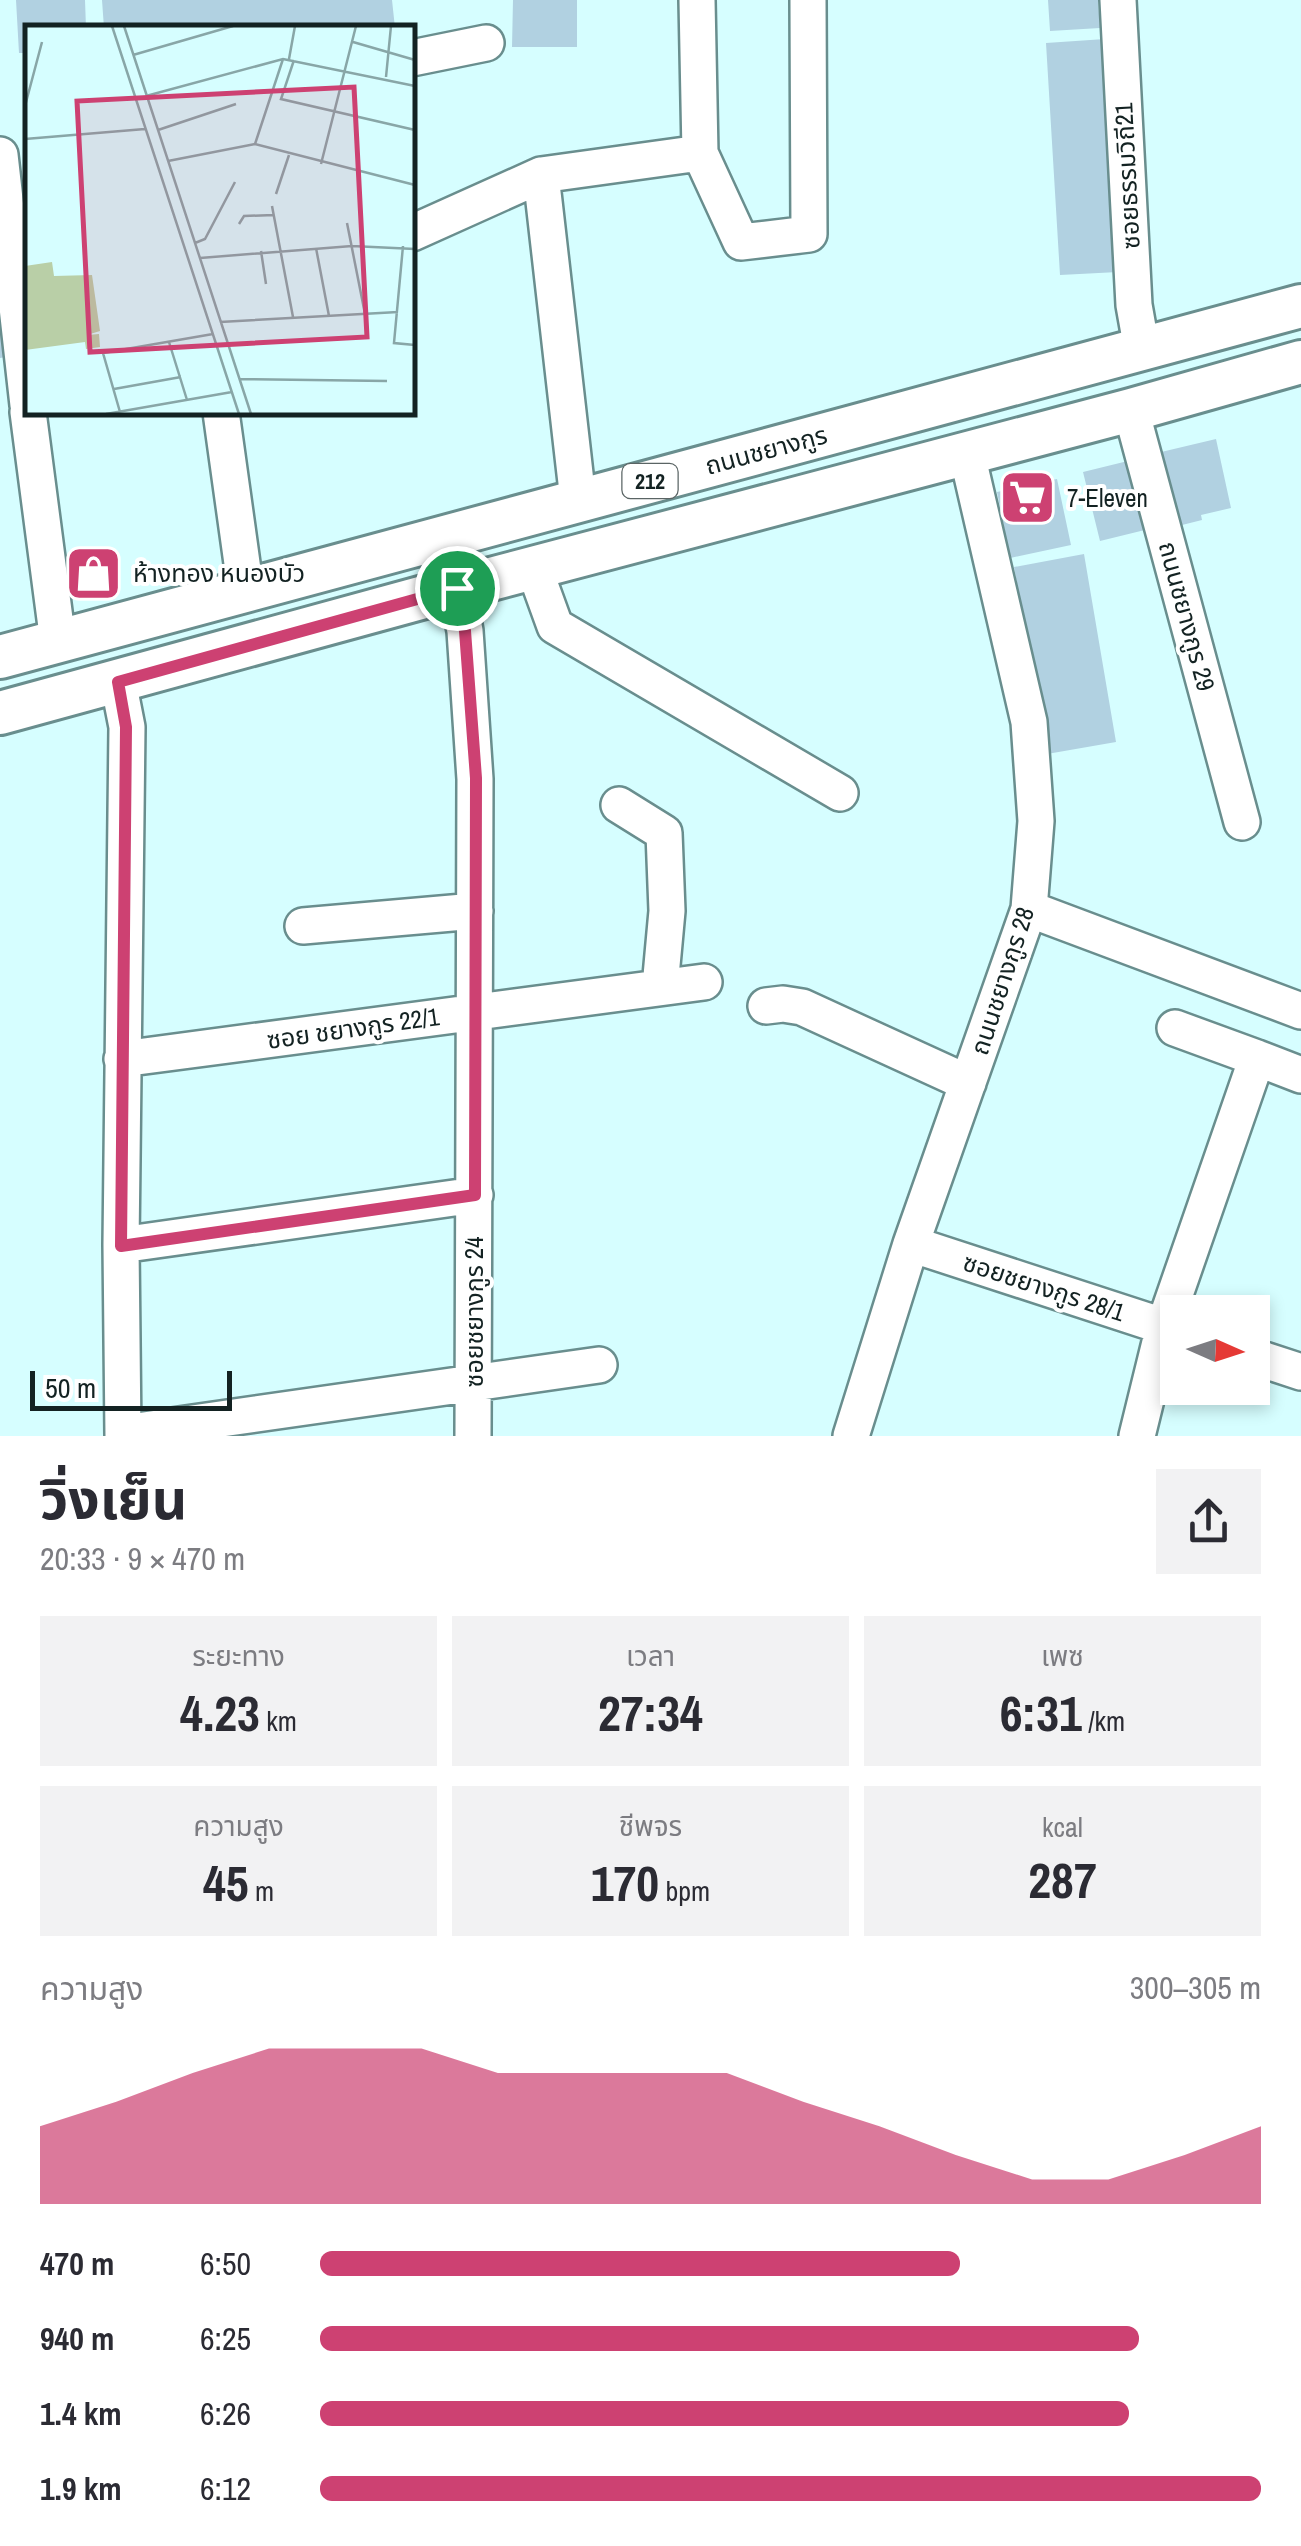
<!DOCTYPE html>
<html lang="th">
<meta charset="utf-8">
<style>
:root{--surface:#fff;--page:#f2f2f3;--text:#2b2b33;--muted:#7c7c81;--accent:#cd4172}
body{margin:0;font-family:"Archivo Narrow","Noto Sans Thai",sans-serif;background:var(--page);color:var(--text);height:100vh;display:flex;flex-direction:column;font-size:38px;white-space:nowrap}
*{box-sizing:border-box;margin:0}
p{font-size:32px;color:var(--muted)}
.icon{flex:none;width:55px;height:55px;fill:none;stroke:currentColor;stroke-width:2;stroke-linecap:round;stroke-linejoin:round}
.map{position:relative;height:1436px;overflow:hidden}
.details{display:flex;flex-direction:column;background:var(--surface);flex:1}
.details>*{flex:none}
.needle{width:65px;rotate:93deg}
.controls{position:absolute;left:1160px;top:1295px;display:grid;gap:20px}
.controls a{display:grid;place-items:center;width:110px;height:110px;border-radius:0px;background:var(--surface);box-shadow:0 5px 15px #0003;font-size:50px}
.scale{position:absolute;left:30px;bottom:25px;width:202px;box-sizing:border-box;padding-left:10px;border:5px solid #132222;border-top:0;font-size:28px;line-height:35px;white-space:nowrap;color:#132222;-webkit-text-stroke:8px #fff;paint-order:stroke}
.pin{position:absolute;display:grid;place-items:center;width:85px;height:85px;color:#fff;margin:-42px;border:5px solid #fff;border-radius:50%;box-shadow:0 2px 10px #0007}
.round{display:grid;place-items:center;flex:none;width:105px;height:105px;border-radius:0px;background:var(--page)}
.headline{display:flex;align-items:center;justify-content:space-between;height:170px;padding:0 40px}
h1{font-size:55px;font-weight:700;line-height:75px}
.metrics{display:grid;grid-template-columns:repeat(3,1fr);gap:15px;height:170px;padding:10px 40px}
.metrics div{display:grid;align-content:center;border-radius:0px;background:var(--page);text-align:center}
.metrics b{font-size:50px;font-weight:700}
.metrics small{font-size:28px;font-weight:400}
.metrics p{font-size:28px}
.chart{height:280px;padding:20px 40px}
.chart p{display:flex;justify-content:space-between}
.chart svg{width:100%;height:180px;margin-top:10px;fill:var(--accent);opacity:.7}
ul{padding:0 40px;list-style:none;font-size:32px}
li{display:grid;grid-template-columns:160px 120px 1fr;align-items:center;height:75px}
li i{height:25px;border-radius:12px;background:var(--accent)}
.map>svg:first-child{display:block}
.building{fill:#b1d1e1}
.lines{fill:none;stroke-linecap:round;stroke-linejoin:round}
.minor-casing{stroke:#698e8e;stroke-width:40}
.major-casing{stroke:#698e8e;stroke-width:48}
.minor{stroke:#fff;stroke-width:35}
.major{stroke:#fff;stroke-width:42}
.route-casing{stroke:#fff;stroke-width:20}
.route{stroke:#cd4172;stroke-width:12}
.labels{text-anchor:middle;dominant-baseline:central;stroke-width:8;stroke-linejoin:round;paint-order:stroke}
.shield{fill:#fff;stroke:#5a6464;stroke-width:2.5}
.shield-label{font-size:22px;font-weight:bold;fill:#132222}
.street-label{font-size:25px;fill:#132222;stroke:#fff}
.poi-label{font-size:25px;fill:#132222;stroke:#fff;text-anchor:start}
.inset-road{fill:none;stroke:#88a6a7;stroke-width:2.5}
.view{fill:#cd4172;fill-opacity:0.15;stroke:#cd4172;stroke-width:5}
.inset-edge{fill:none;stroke:#132222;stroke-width:5}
</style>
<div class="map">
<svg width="1301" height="1436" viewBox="0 0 1301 1436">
<rect width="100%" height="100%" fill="#d6feff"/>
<path class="building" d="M16 0H85L86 28H28V53H19Z
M102 0H392L395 28H104Z
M513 0H577V47H512Z
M1048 0H1098L1100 28 1050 31Z
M1105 39 1118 272 1060 275 1046 43Z
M0 263 13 356 0 358Z
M1216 439 1231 508 1201 515 1202 520 1174 527 1157 453Z
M1136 459 1153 528 1100 541 1083 472Z
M1057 479 1071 545 1010 558 997 492Z
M1084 554 1116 742 1047 754 1014 567Z"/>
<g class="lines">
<defs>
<path id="minor" d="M1118 0 1134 305 1142 350
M412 58 486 43
M700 153 741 242 809 234 808 0
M0 155 28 405
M541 175 578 500
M412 233 541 175 700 153 697 0
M1131 410 1242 822
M28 412 58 642
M221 412 246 592
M534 568 555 626 840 793
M457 588 465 631 475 779 473 1436
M118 681 127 727 121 1245 123 1436
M619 805 664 833 667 911 660 987
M1029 909 1301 1011
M303 926 475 911
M766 1006 783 1004 802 1007 968 1083
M1175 1028 1257 1058
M122 1059 704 982
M911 1244 1178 1331
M121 1245 475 1195
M1252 1356 1301 1372
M123 1433 599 1365
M851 1436 911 1244 1029 909 1036 821 1029 722 967 454
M1137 1436 1164 1326 1257 1058 1301 1075"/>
<path id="major" d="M0 657 1301 306
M0 713 457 588 1131 410 1301 362"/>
</defs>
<use href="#minor" class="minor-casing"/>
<use href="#major" class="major-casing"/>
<use href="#minor" class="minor"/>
<use href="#major" class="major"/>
</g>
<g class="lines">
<defs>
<path id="route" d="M457 588 465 631 476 778 475 1195 121 1246 126 727 118 682Z"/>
</defs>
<use href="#route" class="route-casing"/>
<use href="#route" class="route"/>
</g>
<defs>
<symbol id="supermarket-square" viewBox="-11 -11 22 22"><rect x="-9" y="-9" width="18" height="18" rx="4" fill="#cd4172" stroke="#fff"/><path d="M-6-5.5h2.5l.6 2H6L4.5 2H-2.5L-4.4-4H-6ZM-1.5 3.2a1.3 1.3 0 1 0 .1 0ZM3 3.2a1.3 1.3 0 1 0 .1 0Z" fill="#fff"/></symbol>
<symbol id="shop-square" viewBox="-11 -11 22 22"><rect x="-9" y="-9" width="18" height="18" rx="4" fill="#cd4172" stroke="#fff"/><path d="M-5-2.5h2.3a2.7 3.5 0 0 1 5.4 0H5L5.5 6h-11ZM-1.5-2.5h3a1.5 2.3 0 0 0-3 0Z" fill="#fff"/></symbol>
</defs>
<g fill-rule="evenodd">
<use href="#supermarket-square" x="996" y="466" width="63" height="63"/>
<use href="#shop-square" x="62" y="542" width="63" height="63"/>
</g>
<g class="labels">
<rect class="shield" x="622.5" y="464" width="55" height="34" rx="8"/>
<g class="shield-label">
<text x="650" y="481">212</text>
</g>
<g class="street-label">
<text transform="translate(1127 176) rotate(-93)">ซอยธรรมวิถี21</text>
<text transform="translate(766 450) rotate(-15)">ถนนชยางกูร</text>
<text transform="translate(1187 616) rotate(75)">ถนนชยางกูร 29</text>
<text transform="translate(1002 981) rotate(-72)">ถนนชยางกูร 28</text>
<text transform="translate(353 1028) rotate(-8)">ซอย ชยางกูร 22/1</text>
<text transform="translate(1044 1287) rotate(18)">ซอยชยางกูร 28/1</text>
<text transform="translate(474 1312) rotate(-90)">ซอยชยางกูร 24</text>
</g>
<g class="poi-label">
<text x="1067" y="498">7-Eleven</text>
<text x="133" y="573">ห้างทอง หนองบัว</text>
</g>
</g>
<g transform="translate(25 25)">
<rect width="390" height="390" fill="#d6feff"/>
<path d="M27 237 29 251 67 250 75 306 62 310 74 309 75 322 61 324 60 317 0 325V241Z" fill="#b9cfa7"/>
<path class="inset-road" d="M87 1 214 389M99 1 226 389M328 17 390 35M108 30 208 1M264 34 270 1M269 35 256 74 390 105M361 52 366 1M121 71 258 34 390 61M0 81 17 17M133 105 211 79M0 114 120 104M230 119 258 34M143 136 230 119 390 160M296 139 331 1M251 169 264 130M247 181 268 292M322 198 340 289M214 199 219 191 249 190M170 218 180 214 210 157M378 221 369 318 390 320M291 223 304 291M236 226 241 259M175 233 327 221 390 224M195 297 373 287M144 317 162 375M214 354 362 356M89 364 156 352M95 387 78 328 188 309M81 389 207 367"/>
<path class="view" d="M329 62 342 312 65 327 52 76Z"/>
<rect width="390" height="390" class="inset-edge"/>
</g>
</svg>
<div class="controls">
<a><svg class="needle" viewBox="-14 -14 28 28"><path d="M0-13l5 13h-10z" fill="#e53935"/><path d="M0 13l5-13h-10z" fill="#7c7c81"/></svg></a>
</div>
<div class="scale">50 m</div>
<div class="pin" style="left:457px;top:588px;background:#1e9e55"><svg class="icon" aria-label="arrive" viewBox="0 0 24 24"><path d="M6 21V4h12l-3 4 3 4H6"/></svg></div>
</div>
<section class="details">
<div class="headline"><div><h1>วิ่งเย็น</h1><p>20:33 · 9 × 470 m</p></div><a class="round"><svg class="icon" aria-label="share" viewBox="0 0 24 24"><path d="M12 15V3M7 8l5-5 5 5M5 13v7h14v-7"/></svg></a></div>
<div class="metrics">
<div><p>ระยะทาง</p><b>4.23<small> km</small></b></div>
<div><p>เวลา</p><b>27:34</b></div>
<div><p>เพซ</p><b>6:31<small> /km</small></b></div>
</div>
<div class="metrics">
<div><p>ความสูง</p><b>45<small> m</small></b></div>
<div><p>ชีพจร</p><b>170<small> bpm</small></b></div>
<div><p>kcal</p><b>287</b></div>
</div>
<div class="chart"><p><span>ความสูง</span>300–305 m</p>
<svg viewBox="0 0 160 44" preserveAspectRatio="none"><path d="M0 44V25L10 19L20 12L30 6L40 6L50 6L60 12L70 12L80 12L90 12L100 19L110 25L120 32L130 38L140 38L150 32L160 25V44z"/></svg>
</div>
<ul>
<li><b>470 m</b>6:50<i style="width:68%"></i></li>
<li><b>940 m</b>6:25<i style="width:87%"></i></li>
<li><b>1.4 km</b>6:26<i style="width:86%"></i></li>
<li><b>1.9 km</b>6:12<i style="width:100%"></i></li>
</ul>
</section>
